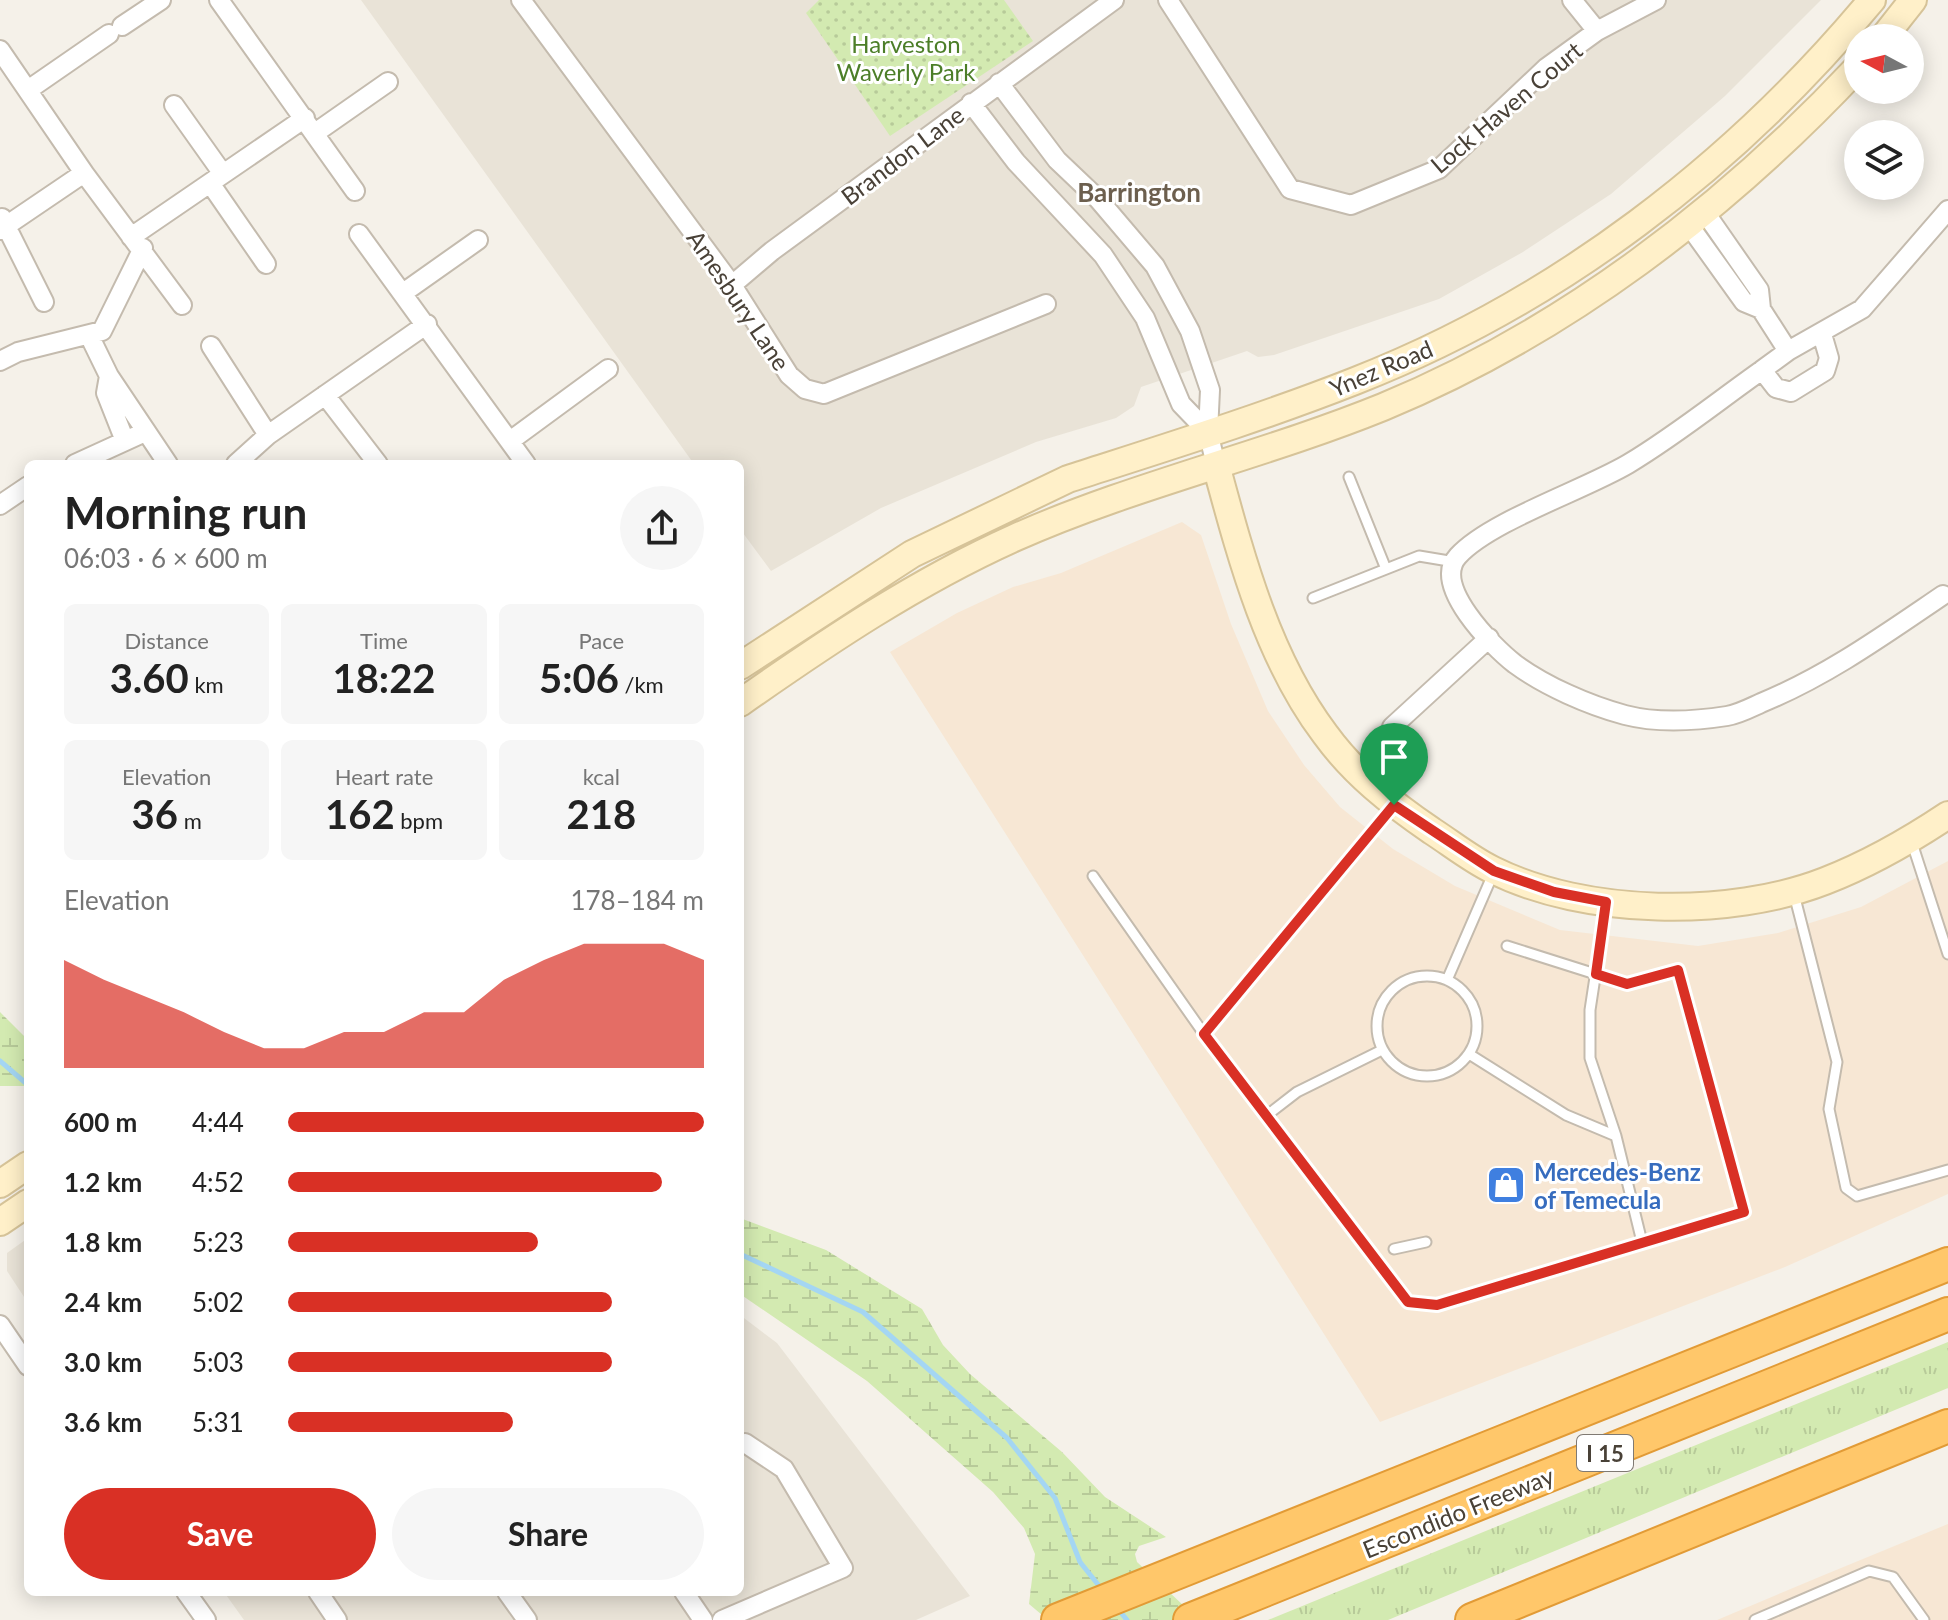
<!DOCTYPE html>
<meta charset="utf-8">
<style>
:root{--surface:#fff;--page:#f6f6f6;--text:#222;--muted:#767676;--accent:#d93025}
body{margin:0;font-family:Lato,sans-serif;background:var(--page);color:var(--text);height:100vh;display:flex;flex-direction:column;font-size:30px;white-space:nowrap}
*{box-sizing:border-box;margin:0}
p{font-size:26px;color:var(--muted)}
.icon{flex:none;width:44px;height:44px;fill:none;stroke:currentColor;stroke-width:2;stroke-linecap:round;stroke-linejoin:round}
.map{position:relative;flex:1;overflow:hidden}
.panel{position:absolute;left:24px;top:460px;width:720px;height:1136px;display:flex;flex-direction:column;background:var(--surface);border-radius:12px;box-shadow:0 4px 20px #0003}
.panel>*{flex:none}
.needle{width:52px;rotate:277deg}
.fabs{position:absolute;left:1844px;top:24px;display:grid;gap:16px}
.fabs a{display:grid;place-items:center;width:80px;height:80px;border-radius:50%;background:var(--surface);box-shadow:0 4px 20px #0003;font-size:40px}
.pin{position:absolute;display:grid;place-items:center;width:68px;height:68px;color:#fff;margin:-82px -34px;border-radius:50% 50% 50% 0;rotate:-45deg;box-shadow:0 0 8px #0007}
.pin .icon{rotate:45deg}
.round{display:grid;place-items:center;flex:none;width:84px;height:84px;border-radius:42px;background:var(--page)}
.overview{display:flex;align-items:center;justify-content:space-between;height:136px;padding:0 40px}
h1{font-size:44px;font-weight:700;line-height:60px}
.stats{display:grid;grid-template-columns:repeat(3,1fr);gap:12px;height:136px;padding:8px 40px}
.stats div{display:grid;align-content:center;border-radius:12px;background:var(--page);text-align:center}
.stats b{font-size:40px;font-weight:700}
.stats small{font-size:22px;font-weight:400}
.stats p{font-size:22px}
.chart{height:224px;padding:16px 40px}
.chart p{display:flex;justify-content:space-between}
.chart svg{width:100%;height:144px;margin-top:8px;fill:var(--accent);opacity:.7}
.action{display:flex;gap:16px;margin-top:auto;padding:16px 40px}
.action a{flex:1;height:92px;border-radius:48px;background:var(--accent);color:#fff;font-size:32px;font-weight:700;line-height:92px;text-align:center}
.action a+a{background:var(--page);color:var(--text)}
ul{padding:0 40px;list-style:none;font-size:26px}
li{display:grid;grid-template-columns:128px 96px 1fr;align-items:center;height:60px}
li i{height:20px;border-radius:10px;background:var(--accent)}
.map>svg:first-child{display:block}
.residential{fill:#e9e3d7}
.commercial{fill:#f7e7d4}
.grass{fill:url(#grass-tufts)}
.wetland{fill:url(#wetland-marsh)}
.park{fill:url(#park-dots)}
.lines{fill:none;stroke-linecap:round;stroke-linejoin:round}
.stream{stroke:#a4d6f3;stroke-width:5}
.lane-casing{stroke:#c4bbae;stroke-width:13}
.street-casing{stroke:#c4bbae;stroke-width:22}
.secondary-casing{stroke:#d6c398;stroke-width:30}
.highway-casing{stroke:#e29b36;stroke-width:36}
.lane{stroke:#fff;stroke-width:9}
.street{stroke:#fff;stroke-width:18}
.secondary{stroke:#fff0c9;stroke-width:26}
.highway{stroke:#ffc76a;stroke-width:32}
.route-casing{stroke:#fff;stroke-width:16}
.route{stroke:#d93025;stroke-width:10}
.labels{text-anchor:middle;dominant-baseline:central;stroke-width:6;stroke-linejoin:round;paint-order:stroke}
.shield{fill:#fff;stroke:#807a73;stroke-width:2}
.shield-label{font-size:22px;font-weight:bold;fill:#494137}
.park-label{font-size:24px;fill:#4c7e28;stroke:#fff}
.street-label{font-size:24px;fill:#494137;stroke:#fff}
.shop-label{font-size:24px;font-weight:bold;fill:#366cbe;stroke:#fff;text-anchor:start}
.neighbourhood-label{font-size:26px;font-weight:bold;fill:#6c5f4e;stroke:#fff}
</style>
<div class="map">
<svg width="1948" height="1620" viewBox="0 0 1948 1620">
<defs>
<pattern id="grass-tufts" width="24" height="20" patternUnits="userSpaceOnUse" patternTransform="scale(2)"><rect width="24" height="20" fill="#d3eab1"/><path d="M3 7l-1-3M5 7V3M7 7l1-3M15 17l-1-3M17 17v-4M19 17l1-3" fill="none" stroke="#b7ca99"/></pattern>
<pattern id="wetland-marsh" width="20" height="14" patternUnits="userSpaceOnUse" patternTransform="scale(2)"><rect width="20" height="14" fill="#d3eab1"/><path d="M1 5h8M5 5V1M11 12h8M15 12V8" fill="none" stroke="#b7ca99"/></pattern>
<pattern id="park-dots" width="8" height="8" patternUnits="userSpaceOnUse" patternTransform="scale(2)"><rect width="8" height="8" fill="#d3eab1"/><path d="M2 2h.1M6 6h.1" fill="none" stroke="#b7ca99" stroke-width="1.8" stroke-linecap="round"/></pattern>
</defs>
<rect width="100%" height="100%" fill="#f5f1e9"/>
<path class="residential" d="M361 0H1821L1725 96 1611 194 1523 252 1439 299 1274 355 1258 357 1247 351 1141 387 1134 406 1116 418 1036 442 881 508 771 571 740 529V464H694Z
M28 1238V1303L7 1271V1253Z
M740 1315 777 1343 970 1596 916 1620H244L224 1592H740Z"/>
<path class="commercial" d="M1182 522 1201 535 1231 624 1268 711 1304 765 1340 807 1393 849 1455 886 1560 930 1698 946 1778 933 1861 907 1948 861V1194L1785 1267 1380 1422 890 652 957 613 1013 587 1061 573Z
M1948 1524V1620H1717L1824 1575Z"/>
<path class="grass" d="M1948 1342V1388L1388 1620H1268Z"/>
<path class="wetland" d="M0 1012 28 1040V1086H0Z
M740 1218 826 1250 922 1309 943 1345 970 1374 1062 1452 1105 1497 1166 1537 1139 1546 1135 1554 1137 1562 1199 1620H1048L1029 1604 1035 1554 1024 1528 993 1492 867 1381 740 1294Z"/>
<path class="park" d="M819 0H1004L1033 41 890 136 806 13Z"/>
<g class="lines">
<path class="stream" d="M0 1061 28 1085
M740 1254 863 1312 1007 1438 1055 1498 1080 1562 1104 1592
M1118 1609 1127 1620"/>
<defs>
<path id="lane" d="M1349 477 1386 569
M1313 598 1419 556 1455 562
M1392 807 1204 1034 1408 1302 1437 1305 1744 1212 1678 970 1627 984 1507 946
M1912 843 1948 954
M1093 876 1204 1034
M1794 894 1837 1062 1829 1109 1846 1188 1857 1196 1948 1170
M1606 905 1590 1010V1058L1616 1136
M1377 1026a50 50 0 1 1 100 0a50 50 0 1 1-100 0Z
M1447 980 1493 874
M1469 1054 1566 1115 1616 1136 1642 1242
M1266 1116 1297 1092 1382 1050
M1394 1249 1426 1242
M1755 1620 1869 1571 1893 1577 1924 1620"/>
<path id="street" d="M219 0 355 191
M521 0 732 285 789 375 805 389 824 394 1046 304
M1168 0 1290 189 1351 205 1439 169 1546 68 1597 31 1656 0
M1572 0 1597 31
M122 26 161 0
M0 50 84 173 182 305
M999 83 1057 160 1098 199 1155 266 1190 331 1210 390 1208 432 1216 465
M28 90 109 34
M971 103 1016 162 1103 255 1145 318 1181 404 1208 432
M174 105 223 174
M315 133 388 82
M210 183 266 264
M1704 211 1759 290 1761 309 1788 351 1862 309 1948 210
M2 218 44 302
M1688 224 1744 302 1761 309
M0 230 84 173
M359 234 526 464
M131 237 305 118
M732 285 772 251 1114 0
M403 293 478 240
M89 335 109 376 168 464
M211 346 268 435
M1788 351 1762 370 1776 388 1791 392 1825 371 1829 358 1822 334
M0 361 18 352 102 331 143 248
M1762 370C1718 401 1675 436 1628 464 1584 490 1490 521 1458 556 1431 585 1492 646 1515 664 1545 686 1588 705 1625 715 1656 723 1695 721 1727 716 1739 714 1750 708 1761 703 1827 676 1884 635 1943 595
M109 376 106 393 125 441
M325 395 378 464
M510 441 608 369
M75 464 145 432
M236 464 268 435 427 324
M0 505 28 486
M1392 727 1489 638
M0 1325 28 1366
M186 1592 206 1620
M318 1592 337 1620
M507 1592 527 1620
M684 1592 703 1620
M722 1620 843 1568 784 1469 745 1443 740 1444"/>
<path id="secondary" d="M1883 38 1913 0
M1216 465C1241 557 1267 657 1325 734 1354 774 1391 803 1432 831 1452 844 1472 860 1493 870 1585 916 1730 918 1825 881 1869 864 1909 841 1948 815
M740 666 912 554 1068 479C1164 448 1261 418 1355 381 1557 302 1734 166 1872 0
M740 703C827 642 916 582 1014 538 1133 485 1262 456 1383 407 1564 332 1725 209 1858 67
M0 1184 28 1165
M0 1222 28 1203"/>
<path id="highway" d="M1058 1620 1948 1264
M1190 1620 1948 1314
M1472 1620 1948 1426"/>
</defs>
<use href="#lane" class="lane-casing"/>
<use href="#street" class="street-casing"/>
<use href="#secondary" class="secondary-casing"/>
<use href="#highway" class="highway-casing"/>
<use href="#lane" class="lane"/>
<use href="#street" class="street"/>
<use href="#secondary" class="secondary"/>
<use href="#highway" class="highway"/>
</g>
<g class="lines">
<defs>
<path id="route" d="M1394 805 1494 871 1554 892 1606 902 1596 974 1627 984 1678 970 1744 1212 1437 1305 1408 1302 1204 1034Z"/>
</defs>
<use href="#route" class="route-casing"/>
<use href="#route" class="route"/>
</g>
<defs>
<symbol id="shop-square" viewBox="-11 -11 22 22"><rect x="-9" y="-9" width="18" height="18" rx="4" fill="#3f7fe0" stroke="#fff"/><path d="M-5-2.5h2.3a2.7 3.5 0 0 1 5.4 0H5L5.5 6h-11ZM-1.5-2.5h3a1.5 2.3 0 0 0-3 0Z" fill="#fff"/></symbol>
</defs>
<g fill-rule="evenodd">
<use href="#shop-square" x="1484" y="1163" width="44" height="44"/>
</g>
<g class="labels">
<rect class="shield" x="1577" y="1435" width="56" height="36" rx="6"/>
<g class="shield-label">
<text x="1605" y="1453">I 15</text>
</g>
<g class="park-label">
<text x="906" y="43">Harveston<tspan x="906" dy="28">Waverly Park</tspan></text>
</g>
<g class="street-label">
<text transform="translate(1506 107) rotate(-40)">Lock Haven Court</text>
<text transform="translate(902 155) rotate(-37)">Brandon Lane</text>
<text transform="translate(739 300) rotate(56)">Amesbury Lane</text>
<text transform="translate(1381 368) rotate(-23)">Ynez Road</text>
<text transform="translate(1458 1512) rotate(-22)">Escondido Freeway</text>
</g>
<g class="shop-label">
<text x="1534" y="1171">Mercedes-Benz<tspan x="1534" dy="28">of Temecula</tspan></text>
</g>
<g class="neighbourhood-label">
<text x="1139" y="192">Barrington</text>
</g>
</g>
</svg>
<div class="fabs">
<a><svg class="needle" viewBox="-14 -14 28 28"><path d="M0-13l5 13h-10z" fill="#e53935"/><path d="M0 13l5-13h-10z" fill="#767676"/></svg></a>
<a><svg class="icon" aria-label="layers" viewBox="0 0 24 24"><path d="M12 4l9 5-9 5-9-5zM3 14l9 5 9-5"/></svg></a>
</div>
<div class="pin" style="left:1394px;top:805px;background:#1e9e55"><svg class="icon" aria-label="arrive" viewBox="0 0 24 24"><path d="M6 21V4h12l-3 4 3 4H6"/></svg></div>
<section class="panel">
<div class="overview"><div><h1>Morning run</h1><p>06:03 · 6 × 600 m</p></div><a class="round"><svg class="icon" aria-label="share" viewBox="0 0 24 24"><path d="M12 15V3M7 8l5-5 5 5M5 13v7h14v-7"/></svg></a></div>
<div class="stats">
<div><p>Distance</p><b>3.60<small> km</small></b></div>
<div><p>Time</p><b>18:22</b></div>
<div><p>Pace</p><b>5:06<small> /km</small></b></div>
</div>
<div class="stats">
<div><p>Elevation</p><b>36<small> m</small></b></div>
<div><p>Heart rate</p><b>162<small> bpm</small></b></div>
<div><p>kcal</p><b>218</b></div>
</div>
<div class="chart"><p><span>Elevation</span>178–184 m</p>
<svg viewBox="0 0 160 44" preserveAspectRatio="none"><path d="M0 44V11L10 17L20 22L30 27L40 33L50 38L60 38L70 33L80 33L90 27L100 27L110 17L120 11L130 6L140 6L150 6L160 11V44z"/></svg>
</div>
<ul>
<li><b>600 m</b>4:44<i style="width:100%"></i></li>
<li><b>1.2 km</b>4:52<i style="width:90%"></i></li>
<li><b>1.8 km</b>5:23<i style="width:60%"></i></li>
<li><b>2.4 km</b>5:02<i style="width:78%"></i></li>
<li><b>3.0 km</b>5:03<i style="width:78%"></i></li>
<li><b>3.6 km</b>5:31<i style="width:54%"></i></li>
</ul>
<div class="action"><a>Save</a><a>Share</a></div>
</section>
</div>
